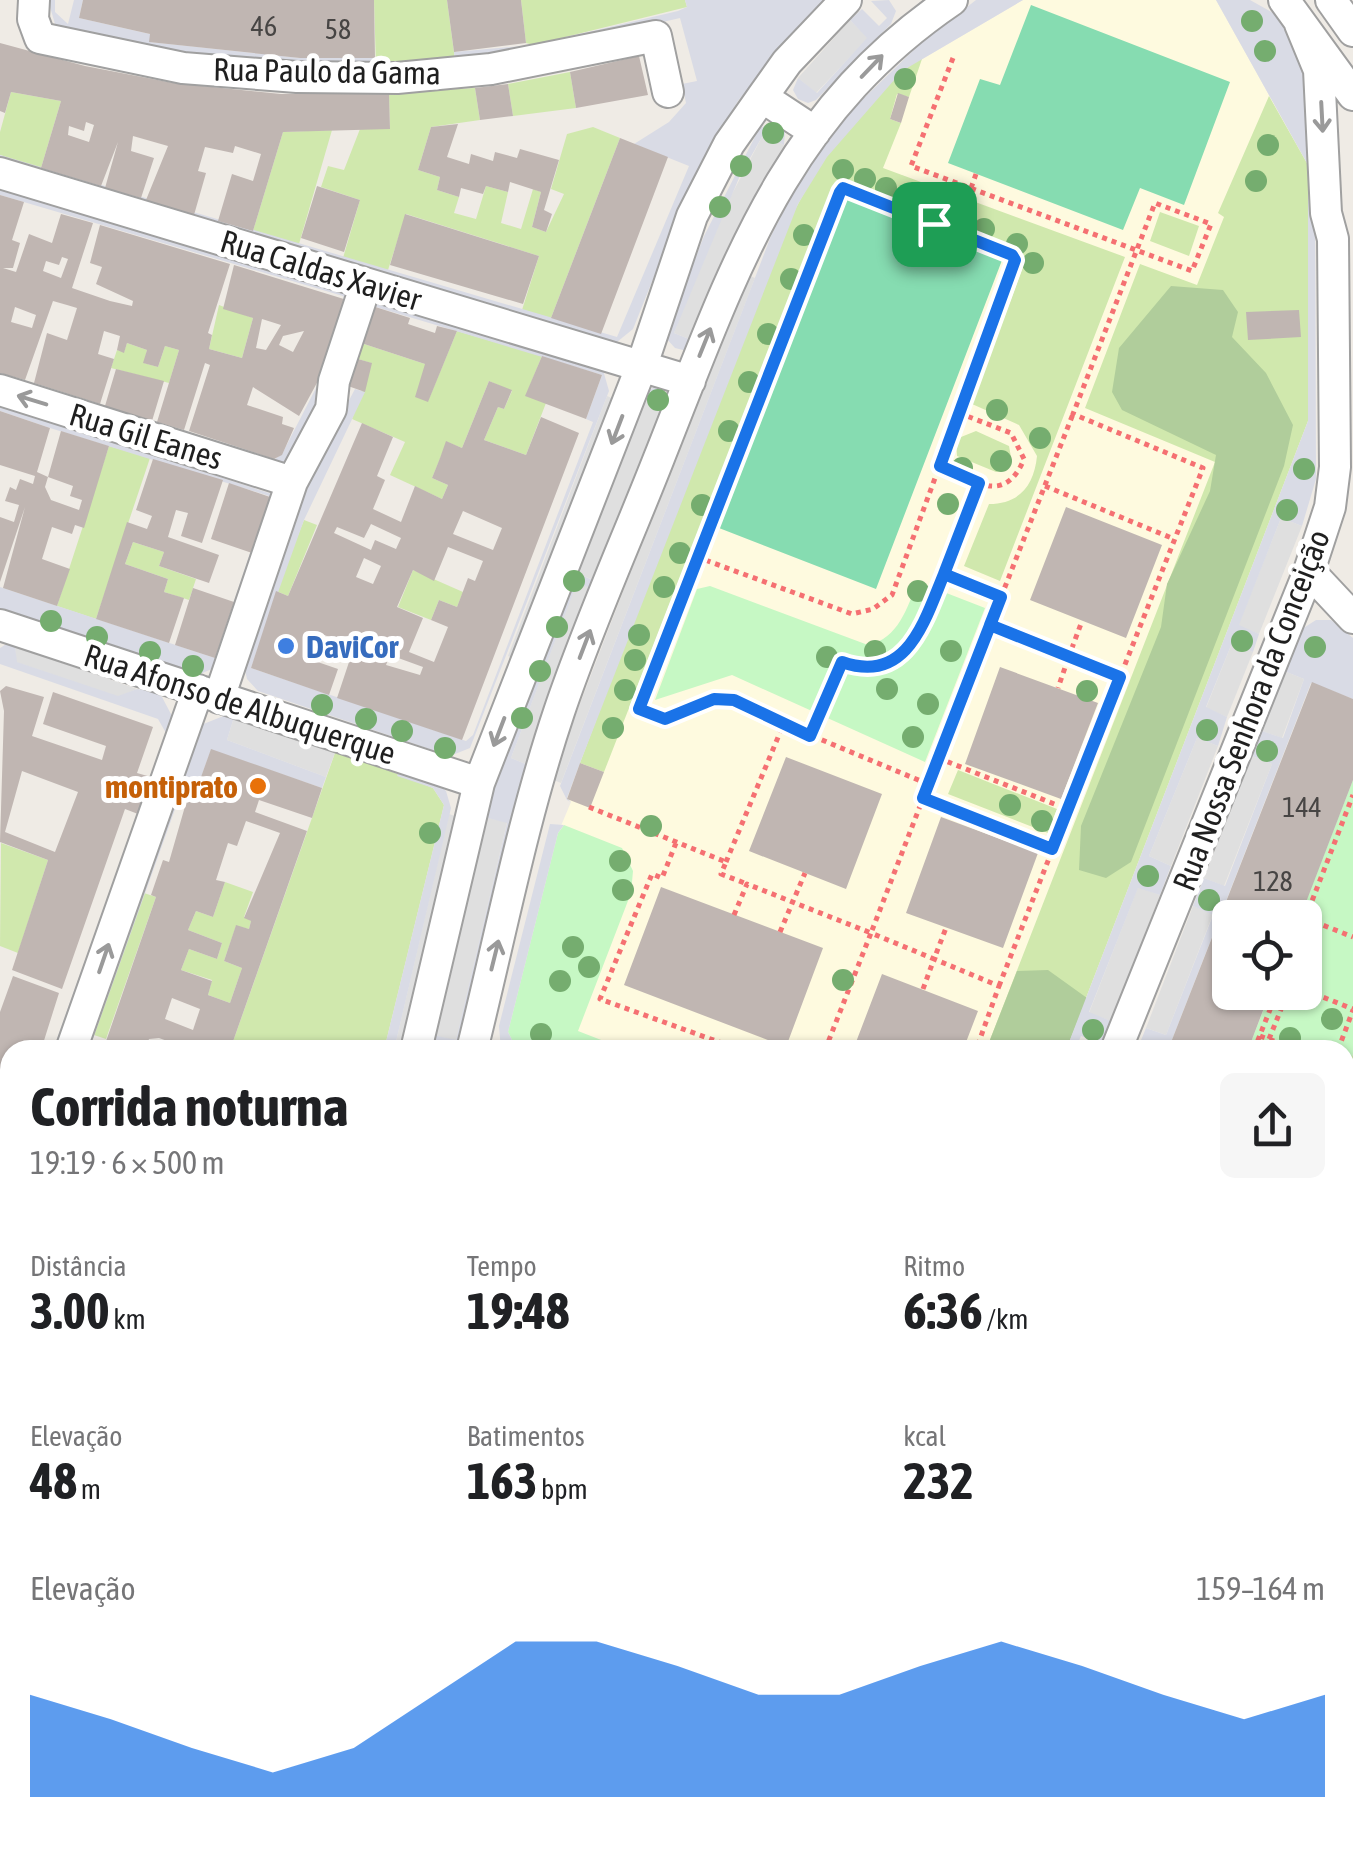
<!DOCTYPE html>
<html lang="pt">
<meta charset="utf-8">
<style>
:root{--surface:#fff;--page:#f6f6f6;--text:#202124;--muted:#757577;--accent:#1a73e8}
body{margin:0;font-family:"Asap Condensed",sans-serif;background:var(--page);color:var(--text);height:100vh;display:flex;flex-direction:column;font-size:38px;white-space:nowrap}
*{box-sizing:border-box;margin:0}
p{font-size:32px;color:var(--muted)}
.icon{flex:none;width:55px;height:55px;fill:none;stroke:currentColor;stroke-width:2;stroke-linecap:round;stroke-linejoin:round}
.map{position:relative;flex:1;overflow:hidden}
.side{position:absolute;left:0px;top:1040px;width:1355px;height:812px;display:flex;flex-direction:column;background:var(--surface);border-radius:30px 30px 0 0;box-shadow:0 2px 8px #0004}
.side>*{flex:none}
.fabs{position:absolute;left:1212px;top:900px;display:grid;gap:20px}
.fabs a{display:grid;place-items:center;width:110px;height:110px;border-radius:15px;background:var(--surface);box-shadow:0 2px 8px #0004;font-size:50px}
.pin{position:absolute;display:grid;place-items:center;width:85px;height:85px;color:#fff;margin:-42px;border-radius:20px;box-shadow:0 5px 15px #0006}
.round{display:grid;place-items:center;flex:none;width:105px;height:105px;border-radius:15px;background:var(--page)}
.summary{display:flex;align-items:center;justify-content:space-between;height:170px;padding:0 30px}
h1{font-size:55px;font-weight:700;line-height:75px}
.figures{display:grid;grid-template-columns:repeat(3,1fr);gap:15px;height:170px;padding:10px 30px}
.figures div{display:grid;align-content:center}
.figures b{font-size:50px;font-weight:700}
.figures small{font-size:28px;font-weight:400}
.figures p{font-size:28px}
.chart{height:280px;padding:20px 30px}
.chart p{display:flex;justify-content:space-between}
.chart svg{width:100%;height:180px;margin-top:10px;fill:var(--accent);opacity:.7}
.map>svg:first-child{display:block}
.education{fill:#fefadf}
.grass{fill:#d0e8ad}
.forest{fill:#b0cd9b}
.park{fill:#c6f8c4}
.pitch{fill:#86dcb1}
.parking{fill:#dfdfdf}
.plaza{fill:#d9dbe5}
.building{fill:#c0b6b2;fill-rule:evenodd}
.lines{fill:none;stroke-linecap:round;stroke-linejoin:round}
.minor-casing{stroke:#a0a0a0;stroke-width:34}
.path{stroke:#f57072;stroke-width:5;stroke-dasharray:5 5;stroke-linecap:butt}
.minor{stroke:#fff;stroke-width:30}
.tree{fill:#75ad6f}
.oneway{stroke:#9a9a9a}
.route-casing{stroke:#fff;stroke-width:20}
.route{stroke:#1a73e8;stroke-width:12}
.shop-dot{fill:#3f7fe0;stroke:#fff;stroke-width:4}
.food-dot{fill:#e8710a;stroke:#fff;stroke-width:4}
.labels{text-anchor:middle;dominant-baseline:central;stroke-width:10;stroke-linejoin:round;paint-order:stroke}
.number-label{font-size:28px;fill:#474544}
.street-label{font-size:32px;fill:#1f1f1f;stroke:#fff}
.shop-label{font-size:32px;font-weight:bold;fill:#366cbe;stroke:#fff;text-anchor:start}
.food-label{font-size:32px;font-weight:bold;fill:#c56008;stroke:#fff;text-anchor:end}
</style>
<div class="map">
<svg width="1353" height="1851" viewBox="0 0 1353 1851">
<rect width="100%" height="100%" fill="#efebe5"/>
<path class="education" d="M1023 0H1216L1308 165V421L1066 1050H517L558 833 571 802 567 799 777 249 902 71Z"/>
<path class="grass" d="M374 0H447L455 60 376 65Z
M521 0H685L687 7 533 45 526 43Z
M923 56 909 97 897 94 890 119 901 123 883 168 1125 257 1000 581 964 566 989 504C1019 504 1034 486 1037 456L1019 425 972 404 1024 264 832 189 604 772 580 763C619 659 659 555 699 452 752 313 794 145 923 56Z
M570 72 576 108 513 116 508 84Z
M475 88 480 120 431 127 418 170 440 177 437 190 459 197 454 213 476 219 486 186 508 192 501 223 521 229 533 189 541 192 532 227 546 232 564 194 551 189 567 134 593 127 620 138 551 318 522 310 539 256 406 214 388 270 343 258 360 200 321 187 328 166 344 170 360 129H390L389 93Z
M11 92 61 101 41 168 0 155V132Z
M1269 96 1308 165V421L1066 1050H986L1215 462 1085 408 1140 264 1197 285 1224 217 1218 213Z
M332 130 299 244 253 231 283 132Z
M1160 212 1199 226 1189 256 1150 241Z
M219 305 253 318 242 358 209 349Z
M457 331 542 356 526 395 546 403 526 455 484 440 498 407 504 409 512 391 489 381 462 448 447 442 432 478 448 485 442 499 390 475 405 442 352 419 371 363 358 359 348 386 355 341 425 364 428 401Z
M127 343 147 350 144 363 158 367 165 346 179 350 169 383 111 368 117 350 124 352Z
M976 431 1009 446 1011 457 1004 469 996 472 957 456 956 439Z
M109 446 150 458 96 619 57 606Z
M304 520 317 525 288 596 276 591Z
M133 542 164 552 159 566 196 579 189 600 164 592 168 579 125 564Z
M413 570 463 592 457 607 439 600 431 620 398 607Z
M336 750 433 788 444 805 384 1050H230Z
M958 770 1057 809 1048 833 948 794Z
M1 843 48 860 18 953 0 946Z
M225 882 253 892 244 917 251 921 249 929 236 926 224 961 242 968 230 1003 208 995 212 980 181 970 189 949 217 959 222 943 188 930 196 911 213 917Z
M144 893 156 897 106 1039 94 1035Z
M1353 1054V1509L1345 1505V1074Z
M803 1842H1226L1236 1851H796Z"/>
<path class="forest" d="M1171 286 1223 290 1238 312 1232 337 1266 373 1293 425 1284 466 1131 862 1106 878 1079 870 1081 826 1161 627 1167 584 1210 491 1216 455 1122 410 1112 392 1119 348Z
M1048 970 1087 998 1066 1050H986L1017 971Z
M1065 1843H1187L1197 1851H1075Z"/>
<path class="park" d="M918 582 985 608 925 762 732 675 655 700 697 589 710 586 868 645C899 638 906 609 918 582Z
M1353 780V1054L1345 1074V1050H1248L1270 993 1305 992V918L1300 917Z
M564 825 622 848 633 871 631 893 578 1031 627 1050H517L508 1032 558 833Z"/>
<path class="pitch" d="M1031 5 1230 82 1184 205 1140 188 1123 230 948 163 980 79 1000 85Z
M846 195 1004 255 876 589 719 528Z"/>
<path class="parking" d="M850 20 868 38 816 93 798 78Z
M763 135 784 145 734 241 694 341 674 333 712 232Z
M745 274 755 278 561 783 551 779Z
M643 395 665 404 596 581 574 572Z
M607 396 616 400 517 660 508 656Z
M1281 518 1302 526 1259 634 1238 626Z
M577 582 599 591 533 767 511 758Z
M1232 643 1253 652 1227 717 1206 708Z
M15 646 137 689 118 697 16 662Z
M1284 671 1304 679 1282 738 1262 731Z
M234 717 336 750 326 777 227 740Z
M1197 738 1218 746 1171 866 1149 856Z
M1252 756 1272 764 1224 886 1204 878Z
M449 814 460 818 406 1050H394Z
M484 817 507 822 456 1041 433 1035Z
M1138 887 1160 895 1111 1021 1089 1013Z
M1193 906 1213 914 1166 1035 1146 1028Z"/>
<path class="plaza" d="M48 0H55V12L68 24 74 0H83L79 18 150 34V42L300 58H375L376 65 297 66 170 54 67 33 55 24Z
M685 0H826L800 24 738 101 696 172 633 329 617 342 603 343 0 163V155L617 337 689 166 634 144 669 122 686 103 682 84 697 81 680 18 581 41 455 60 454 52 533 45 678 11 687 7Z
M889 0 896 11 891 24 816 100 808 103 798 99 793 90 798 78 817 93 867 38 850 20 862 9 879 26 887 18 871 1Z
M976 0H1023L902 71 827 157 798 204 580 763 567 798 571 802 567 800 560 786 771 236 790 199 834 130 860 102 921 43Z
M1216 0H1250L1284 19 1308 89 1315 165 1316 479 1302 526 1281 518 1239 625 1259 634 1253 652 1232 643 1206 707 1227 717 1218 746 1197 738 1149 856 1171 866 1160 895 1138 888 1089 1012 1111 1021 1102 1044 1081 1036 1075 1050H1066L1308 421V165Z
M770 123 785 132 784 145 763 135 739 178 674 333 694 341 691 352 675 348 665 337 704 236 759 129Z
M0 185 603 370 609 391 470 748 450 756 258 691 247 679 244 666 308 478 355 389 365 392 304 520 251 668 466 741 473 735 593 422 586 419 602 375 366 304 341 384 282 464 0 378V373L275 459 282 454 351 320 343 296 0 195Z
M655 386 669 395 599 591 577 583 511 758 533 767 460 1049 435 1042 433 1035 456 1040 507 823 484 817 574 572 595 581 665 404 643 395Z
M0 406 275 495 216 667 196 676 0 609V587L215 658 269 496 50 428 0 411Z
M1316 620H1331L1353 638V699L1311 683 1168 1050H1137L1146 1028 1166 1035 1213 915 1193 906 1204 878 1225 886 1272 764 1252 756 1262 731 1283 738 1304 679 1284 671 1302 629Z
M8 643 15 646 17 662 118 696 137 689 153 691 162 697 172 716V731L60 1050H53L166 733 158 719 0 664V648Z
M226 715 234 717 227 740 326 777 322 788 211 750 196 791 183 787 89 1050H84L201 725Z
M399 772 436 782 446 791 451 808 394 1050H384L444 805 433 788 397 776Z
M550 824 564 825 558 833 508 1032 517 1050H501L499 1026Z"/>
<path class="building" d="M83 0H374L375 58H300L149 42 150 34 79 18Z
M447 0H521L526 43 454 52Z
M0 43 85 66 173 83 281 94 389 93 390 129 283 132 253 231 218 221 232 174 253 181 261 154 235 146 233 153 205 147 198 171 206 173 194 215 146 200 168 146 133 136 131 151 154 158 141 198 105 188 118 142 101 186 41 168 61 101 11 92 5 113 0 111ZM86 122 94 125 89 142 68 135 69 126 84 131Z
M639 56 648 95 576 108 570 72Z
M508 84 513 116 480 120 475 88Z
M898 93 909 97 901 123 890 119Z
M458 124 447 157 469 164 471 154 493 161 495 152 517 158 520 149 559 160 544 210 552 214 546 232 532 227 541 192 510 182 508 192 486 186 483 194 461 188 459 197 437 190 440 177 418 170 431 127Z
M620 138 668 157 601 334 551 318Z
M317 186 360 200 344 252 301 238Z
M0 195 24 202 12 240 20 243 13 268H3L16 272 29 234 52 243 61 214 93 223 72 288 110 301 132 306 133 301 96 284 102 267 90 263 100 225 230 264 208 333 212 335 209 349 242 358 253 318 223 309 234 265 347 300 351 320 299 416 253 387 247 405 283 417 282 424 294 428 282 455 274 459 189 431 210 365 205 363 184 430 157 422 179 350 165 346 158 367 143 363 147 350 127 343 124 353 117 350 120 336 104 331 98 354 114 359 100 404 34 383 47 333 67 340 77 308 67 305 53 301 25 380 0 373ZM62 257 68 259 61 278 43 271 46 261 59 265ZM15 307 36 315 32 328 11 322ZM262 319 281 325 266 350 256 348ZM304 331 293 352 279 345 283 336Z
M405 214 539 256 523 304 390 265Z
M366 304 410 318 408 324 435 333 437 326 457 331 428 402 415 397 425 364 355 341Z
M1299 310 1301 337 1248 340 1246 312Z
M542 356 602 375 586 419 525 396Z
M358 359 372 363 365 392 348 386Z
M116 369 164 381 152 421 105 406Z
M489 381 512 390 504 409 498 407 484 440 526 455 541 417 579 433 462 740 337 698 354 647 317 632 309 659 338 669 329 695 251 668 276 591 288 596 362 423 393 437 377 476 385 480 373 509 401 522 415 486 442 499 448 485 432 478 440 458 446 441 462 448ZM463 511 502 528 493 550 453 534ZM371 524 401 538 396 549 375 540 371 550 334 533 337 527 364 538ZM448 547 483 561 475 581 468 578 457 607 439 600 431 620 448 627 434 662 409 652 423 618 397 607 413 570 434 581ZM364 558 381 566 373 584 356 577ZM390 655 423 667 420 675 386 665Z
M0 411 50 428 37 472 48 477 45 487 51 500 79 510 82 500 70 496 73 486 48 477 61 431 109 446 84 528 75 525 72 534 52 527 42 559 70 569 57 606 3 588 25 507 0 582V517L14 522 19 505 5 501 10 487 16 490 20 479 33 484 35 476 0 465Z
M153 459 223 480 202 543 181 536 188 513 176 510 168 537 219 555 209 583 159 566 164 552 133 542 125 564 168 579 164 592 184 598 169 643 96 619 127 522 147 529 152 516 136 510Z
M229 483 270 497 252 553 211 539Z
M1066 507 1162 545 1126 638 1030 600Z
M193 588 234 602 215 658 175 645Z
M1000 667 1098 703 1061 799 965 764Z
M1312 682 1353 699V780L1300 918H1230V992H1270L1248 1050H1168Z
M6 686 44 697 32 736 102 760 106 746 43 724 53 692 153 727 137 773 151 777 138 814 125 809 62 989 12 970 48 860 0 842 4 711 0 691ZM22 771 78 792 55 852 5 832Z
M211 749 322 788 312 818 259 800 255 812 307 831 230 1050H192L159 1038 149 1039 145 1050H103L156 897 151 895 163 860 169 862 190 789 196 791ZM246 821 280 833 244 918 251 921 249 929 236 925 224 961 242 968 230 1003 208 995 212 981 181 970 189 949 217 959 222 943 188 930 196 911 213 917 225 882 216 880 228 843 237 846ZM172 998 200 1009 193 1030 165 1019Z
M786 757 882 794 846 889 749 851Z
M580 763 604 772 590 808 567 799Z
M941 817 1038 853 1003 948 906 913Z
M661 887 823 948 786 1047 624 985Z
M882 974 978 1011 963 1050H853Z
M13 976 59 993 41 1050H10V1093L0 1089V1012Z
M0 1402 10 1406V1453L0 1449Z
M1345 1505 1353 1509V1572L1348 1567 1345 1571Z
M1345 1790 1353 1797V1851H1327L1318 1842H1345Z
M1226 1842H1266L1259 1851H1236Z"/>
<g class="lines">
<defs>
<path id="minor" d="M34 0 33 19 40 38 183 68 297 77 397 78 491 69 656 36 668 92
M1284 0 1353 95
M1331 0 1353 31
M762 97 815 132
M0 173 690 381
M0 390 292 482
M1309 571 1353 618
M0 625 479 783
M219 698 292 482 331 409 334 381 366 284
M71 1050 198 690
M416 1050 479 783 642 365 692 216 729 144 762 97 787 62 846 0
M472 1050C500 938 522 822 559 712 588 626 626 542 659 458 732 275 781 116 952 0
M1116 1050 1309 571 1330 507 1335 467 1333 239 1326 213 1319 70 1300 24
M0 1199 10 1202
M0 1293 10 1257
M0 1459 10 1463
M0 1605 10 1608
M1345 1764 1353 1771
M474 1842 484 1851"/>
</defs>
<use href="#minor" class="minor-casing"/>
<path class="path" d="M953 58 911 166 1192 271 1211 224 1155 203 1073 414 1203 468 1120 677
M971 188 976 174
M959 413 892 595 873 609 852 614 697 557 843 189 1012 255 1015 261 959 413 1011 433 1024 459C1015 481 1001 492 979 483L944 574 1001 597
M940 466 979 483
M1045 486 1174 539
M697 557 639 709 665 719 713 699 734 700 810 735
M990 625 1073 414
M938 758 1067 809
M928 784 810 735 843 662C907 685 924 622 944 574
M923 798 1052 849
M589 807 726 862 721 874 747 884
M676 843 662 878 652 874 600 999 741 1050
M726 862 784 723
M734 915 747 884 871 933 990 625 1069 656 1082 621
M1305 918 1353 937
M1305 919 1353 795
M780 932 805 873
M1305 951 1317 923
M999 986 1120 677 1069 656 1058 688
M923 989 934 959 999 986 976 1050
M1305 990 1353 1009
M1260 1036 1298 1050
M1269 1039 1288 992
M825 1050 871 933 934 959 946 928
M1254 1050 1277 992
M1338 1050 1353 1010"/>
<use href="#minor" class="minor"/>
</g>
<g class="tree">
<circle cx="1252" cy="21" r="11"/>
<circle cx="1265" cy="51" r="11"/>
<circle cx="905" cy="79" r="11"/>
<circle cx="773" cy="133" r="11"/>
<circle cx="1268" cy="145" r="11"/>
<circle cx="741" cy="166" r="11"/>
<circle cx="843" cy="170" r="11"/>
<circle cx="865" cy="179" r="11"/>
<circle cx="1256" cy="181" r="11"/>
<circle cx="886" cy="188" r="11"/>
<circle cx="932" cy="206" r="11"/>
<circle cx="720" cy="207" r="11"/>
<circle cx="984" cy="229" r="11"/>
<circle cx="804" cy="235" r="11"/>
<circle cx="1017" cy="244" r="11"/>
<circle cx="1033" cy="263" r="11"/>
<circle cx="791" cy="279" r="11"/>
<circle cx="768" cy="334" r="11"/>
<circle cx="749" cy="382" r="11"/>
<circle cx="658" cy="400" r="11"/>
<circle cx="997" cy="410" r="11"/>
<circle cx="729" cy="431" r="11"/>
<circle cx="1040" cy="438" r="11"/>
<circle cx="1001" cy="461" r="11"/>
<circle cx="962" cy="468" r="11"/>
<circle cx="1304" cy="469" r="11"/>
<circle cx="948" cy="504" r="11"/>
<circle cx="702" cy="505" r="11"/>
<circle cx="1287" cy="510" r="11"/>
<circle cx="680" cy="553" r="11"/>
<circle cx="574" cy="581" r="11"/>
<circle cx="664" cy="587" r="11"/>
<circle cx="918" cy="591" r="11"/>
<circle cx="51" cy="621" r="11"/>
<circle cx="557" cy="627" r="11"/>
<circle cx="639" cy="635" r="11"/>
<circle cx="97" cy="637" r="11"/>
<circle cx="1242" cy="641" r="11"/>
<circle cx="1315" cy="647" r="11"/>
<circle cx="875" cy="651" r="11"/>
<circle cx="951" cy="651" r="11"/>
<circle cx="150" cy="652" r="11"/>
<circle cx="827" cy="657" r="11"/>
<circle cx="635" cy="660" r="11"/>
<circle cx="193" cy="666" r="11"/>
<circle cx="540" cy="671" r="11"/>
<circle cx="887" cy="689" r="11"/>
<circle cx="625" cy="690" r="11"/>
<circle cx="1087" cy="691" r="11"/>
<circle cx="928" cy="704" r="11"/>
<circle cx="322" cy="705" r="11"/>
<circle cx="522" cy="718" r="11"/>
<circle cx="366" cy="719" r="11"/>
<circle cx="613" cy="728" r="11"/>
<circle cx="1207" cy="730" r="11"/>
<circle cx="402" cy="731" r="11"/>
<circle cx="913" cy="737" r="11"/>
<circle cx="445" cy="748" r="11"/>
<circle cx="1267" cy="751" r="11"/>
<circle cx="1010" cy="805" r="11"/>
<circle cx="1042" cy="821" r="11"/>
<circle cx="651" cy="826" r="11"/>
<circle cx="430" cy="833" r="11"/>
<circle cx="620" cy="861" r="11"/>
<circle cx="1148" cy="876" r="11"/>
<circle cx="623" cy="890" r="11"/>
<circle cx="1209" cy="900" r="11"/>
<circle cx="573" cy="947" r="11"/>
<circle cx="589" cy="967" r="11"/>
<circle cx="843" cy="980" r="11"/>
<circle cx="560" cy="981" r="11"/>
<circle cx="1332" cy="1019" r="11"/>
<circle cx="1093" cy="1030" r="11"/>
<circle cx="541" cy="1034" r="11"/>
<circle cx="1290" cy="1038" r="11"/>
</g>
<defs><path id="oneway-shaft" d="M-6 0H5M1.5-3L5.5 0L1.5 3" fill="none" stroke-width="1.6" stroke-linecap="round" stroke-linejoin="round" transform="scale(2.5)"/></defs>
<g class="oneway">
<use href="#oneway-shaft" transform="translate(872 66) rotate(-46)"/>
<use href="#oneway-shaft" transform="translate(1322 117) rotate(87)"/>
<use href="#oneway-shaft" transform="translate(705 342) rotate(-68)"/>
<use href="#oneway-shaft" transform="translate(32 400) rotate(-163)"/>
<use href="#oneway-shaft" transform="translate(617 430) rotate(111)"/>
<use href="#oneway-shaft" transform="translate(585 644) rotate(-69)"/>
<use href="#oneway-shaft" transform="translate(499 732) rotate(111)"/>
<use href="#oneway-shaft" transform="translate(495 955) rotate(-76)"/>
<use href="#oneway-shaft" transform="translate(104 958) rotate(-71)"/>
</g>
<g class="lines">
<defs>
<path id="route" d="M934 224 1012 255 1015 260 940 466 979 483 944 574 1001 597C975 664 949 731 923 798L1052 849 1120 677 990 625 1001 597 944 574C924 622 907 685 842 662L810 736 734 700 714 699 665 719 639 709 840 192 843 188 934 224"/>
</defs>
<use href="#route" class="route-casing"/>
<use href="#route" class="route"/>
</g>
<circle class="shop-dot" cx="286" cy="646" r="10"/>
<circle class="food-dot" cx="258" cy="786" r="10"/>
<g class="labels">
<g class="number-label">
<text x="264" y="26">46</text>
<text x="338" y="29">58</text>
<text x="1302" y="807">144</text>
<text x="1273" y="881">128</text>
</g>
<g class="street-label">
<text transform="translate(327 71) rotate(1)">Rua Paulo da Gama</text>
<text transform="translate(321 270) rotate(17)">Rua Caldas Xavier</text>
<text transform="translate(146 436) rotate(17)">Rua Gil Eanes</text>
<text transform="translate(240 704) rotate(18)">Rua Afonso de Albuquerque</text>
<text transform="translate(1251 710) rotate(-69)">Rua Nossa Senhora da Conceição</text>
</g>
<g class="shop-label">
<text x="306" y="646">DaviCor</text>
</g>
<g class="food-label">
<text x="238" y="786">montiprato</text>
</g>
</g>
</svg>
<div class="fabs">
<a><svg class="icon" aria-label="locate" viewBox="0 0 24 24"><circle cx="12" cy="12" r="6"/><path d="M12 2v4M12 18v4M2 12h4M18 12h4"/></svg></a>
</div>
<div class="pin" style="left:934px;top:224px;background:#1e9e55"><svg class="icon" aria-label="arrive" viewBox="0 0 24 24"><path d="M6 21V4h12l-3 4 3 4H6"/></svg></div>
<section class="side">
<div class="summary"><div><h1>Corrida noturna</h1><p>19:19 · 6 × 500 m</p></div><a class="round"><svg class="icon" aria-label="share" viewBox="0 0 24 24"><path d="M12 15V3M7 8l5-5 5 5M5 13v7h14v-7"/></svg></a></div>
<div class="figures">
<div><p>Distância</p><b>3.00<small> km</small></b></div>
<div><p>Tempo</p><b>19:48</b></div>
<div><p>Ritmo</p><b>6:36<small> /km</small></b></div>
</div>
<div class="figures">
<div><p>Elevação</p><b>48<small> m</small></b></div>
<div><p>Batimentos</p><b>163<small> bpm</small></b></div>
<div><p>kcal</p><b>232</b></div>
</div>
<div class="chart"><p><span>Elevação</span>159–164 m</p>
<svg viewBox="0 0 160 44" preserveAspectRatio="none"><path d="M0 44V19L10 25L20 32L30 38L40 32L50 19L60 6L70 6L80 12L90 19L100 19L110 12L120 6L130 12L140 19L150 25L160 19V44z"/></svg>
</div>
</section>
</div>
